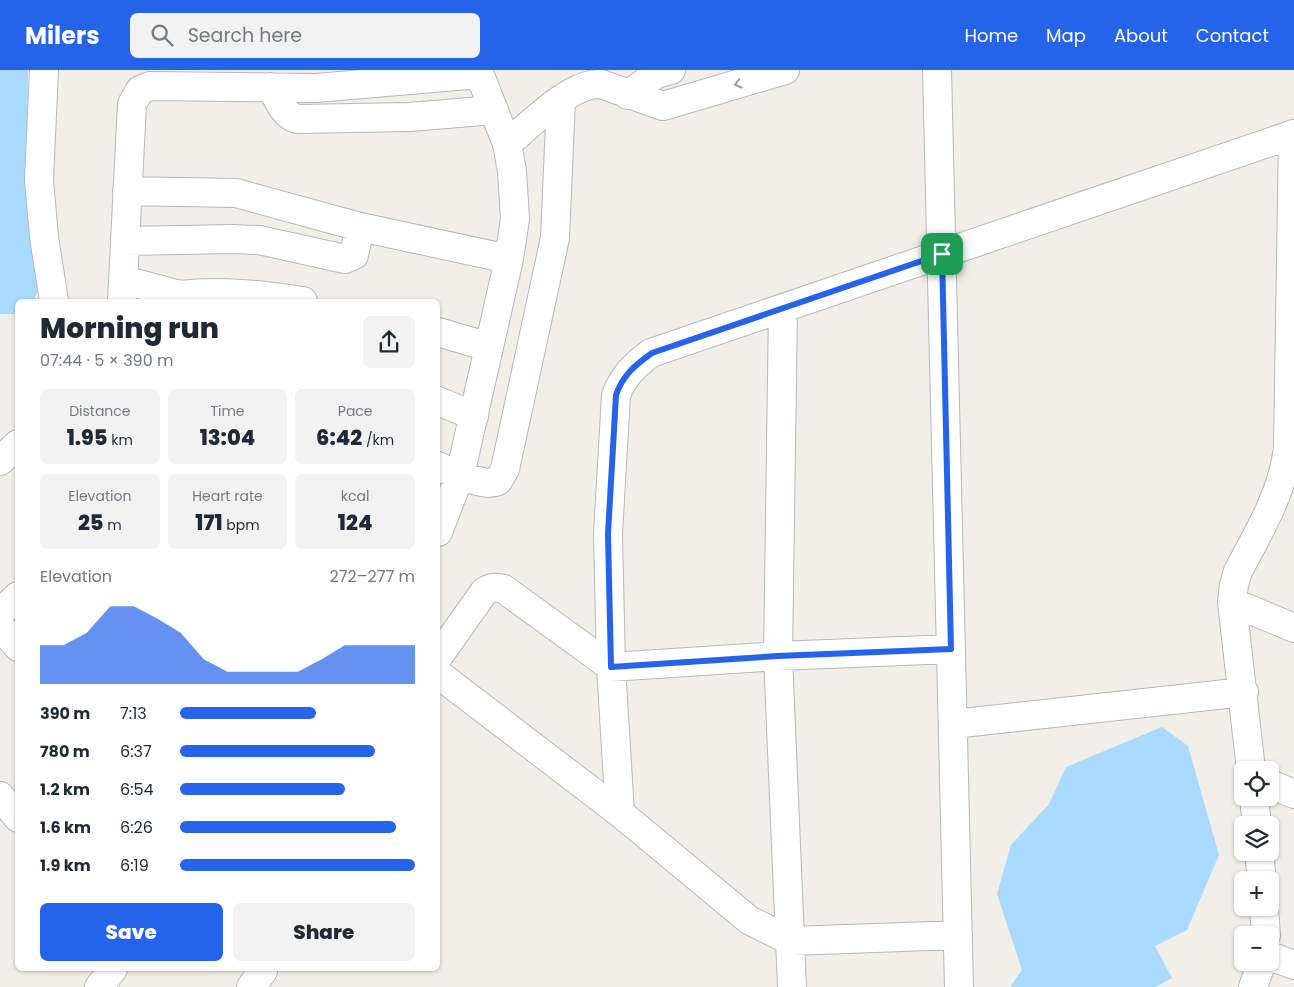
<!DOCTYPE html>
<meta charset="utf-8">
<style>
:root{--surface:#fff;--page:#f2f2f3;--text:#1f2937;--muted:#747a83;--accent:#2563eb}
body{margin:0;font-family:Poppins,sans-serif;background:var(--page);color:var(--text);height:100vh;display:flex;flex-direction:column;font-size:19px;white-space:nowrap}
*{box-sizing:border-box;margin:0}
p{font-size:16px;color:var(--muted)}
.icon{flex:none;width:28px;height:28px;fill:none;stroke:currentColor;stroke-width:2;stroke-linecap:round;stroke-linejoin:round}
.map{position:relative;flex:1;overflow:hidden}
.panel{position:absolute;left:15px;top:229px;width:425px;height:672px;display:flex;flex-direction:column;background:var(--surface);border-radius:8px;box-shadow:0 1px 4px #0004}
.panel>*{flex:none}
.controls{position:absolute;left:1234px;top:691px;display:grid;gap:10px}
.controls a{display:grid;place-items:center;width:45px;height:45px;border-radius:8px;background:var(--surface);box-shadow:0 1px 4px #0004;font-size:25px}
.pin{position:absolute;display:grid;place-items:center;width:42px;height:42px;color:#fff;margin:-21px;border-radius:10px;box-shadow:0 2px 8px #0006}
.round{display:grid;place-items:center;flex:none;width:52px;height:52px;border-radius:8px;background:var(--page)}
.head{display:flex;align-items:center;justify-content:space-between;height:85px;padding:0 25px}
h1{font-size:28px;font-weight:800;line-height:38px}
.metrics{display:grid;grid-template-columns:repeat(3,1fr);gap:8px;height:85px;padding:5px 25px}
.metrics div{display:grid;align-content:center;border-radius:8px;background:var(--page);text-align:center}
.metrics b{font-size:21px;font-weight:800}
.metrics small{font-size:14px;font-weight:400}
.metrics p{font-size:14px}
.chart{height:140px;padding:10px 25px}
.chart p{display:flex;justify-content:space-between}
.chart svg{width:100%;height:90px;margin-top:5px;fill:var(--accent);opacity:.7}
.action{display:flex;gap:10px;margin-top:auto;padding:10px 25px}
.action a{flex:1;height:58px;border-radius:8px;background:var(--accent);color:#fff;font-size:20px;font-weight:800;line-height:58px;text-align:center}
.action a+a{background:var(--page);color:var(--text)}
ul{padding:0 25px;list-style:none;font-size:16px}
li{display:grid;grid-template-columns:80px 60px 1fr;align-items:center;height:38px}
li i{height:12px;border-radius:6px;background:var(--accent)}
header{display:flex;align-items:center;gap:30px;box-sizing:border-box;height:70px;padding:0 25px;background:var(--accent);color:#fff}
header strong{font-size:24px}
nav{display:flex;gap:28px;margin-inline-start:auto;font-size:18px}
.search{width:350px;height:45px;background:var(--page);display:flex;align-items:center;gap:12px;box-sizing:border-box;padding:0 18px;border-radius:8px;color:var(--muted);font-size:19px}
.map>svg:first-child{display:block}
.water{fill:#aadaff}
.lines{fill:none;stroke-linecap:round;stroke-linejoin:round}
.minor-casing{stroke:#b5b8bc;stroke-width:30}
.minor{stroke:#fff;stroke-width:28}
.oneway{stroke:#979a9d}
.route-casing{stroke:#fff;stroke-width:10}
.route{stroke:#2563eb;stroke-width:6}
</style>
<header>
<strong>Milers</strong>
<div class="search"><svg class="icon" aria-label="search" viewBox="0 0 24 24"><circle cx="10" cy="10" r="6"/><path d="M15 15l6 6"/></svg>Search here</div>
<nav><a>Home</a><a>Map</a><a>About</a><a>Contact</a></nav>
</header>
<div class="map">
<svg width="1294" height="917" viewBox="0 0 1294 917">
<rect width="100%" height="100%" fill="#f1efe8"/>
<path class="water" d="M0 0H28L27 103 43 211 33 231H18L17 244H0Z
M1162 657 1188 676 1219 785 1187 860 1155 876 1172 908 1155 917H1010L1022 900 997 824 1011 775 1049 734 1066 697Z"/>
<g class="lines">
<defs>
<path id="minor" d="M44 0 39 110 44 167 54 231
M937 0 959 917
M271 17C278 29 283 45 297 49L410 47 494 40
M628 25 656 4 671 0
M507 74C529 56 571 12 601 14L663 36 785 0
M127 121 236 123 360 157 509 189
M126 171 232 169 259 170 345 189 354 185 360 157
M124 210 180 225 197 231
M180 225C222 220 261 225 303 231
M122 231 132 34 140 20 150 16 316 18 479 4
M783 239 778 586 792 917
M438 262 489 277
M438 331 474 346
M0 391 18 374
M438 396C451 402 485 418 498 411L505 399 555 168 561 30
M438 462 460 405 509 189 515 149 512 101 507 74 478 0
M1232 532 1294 558
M0 543 18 526
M0 556 18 577
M438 587 484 522C491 517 496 517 504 519L611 597 778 586 951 579
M438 604 620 743 749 850 791 871 958 865
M953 654 1244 622
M1251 700 1232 532 1234 515 1238 501C1259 462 1283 422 1288 377L1293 64
M1270 714 1294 724
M0 726 18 748
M1254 728 1257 755
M620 743 611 597 608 464 616 325C624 305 635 295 651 283L1294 64
M1259 782 1262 810
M1264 838 1266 865
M1270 886 1294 895
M99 917 113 899
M251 917 263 901
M1253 917 1262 892"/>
</defs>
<use href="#minor" class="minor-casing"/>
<use href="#minor" class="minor"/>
</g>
<defs><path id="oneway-chevron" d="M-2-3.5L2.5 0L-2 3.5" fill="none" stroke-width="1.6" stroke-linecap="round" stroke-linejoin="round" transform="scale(1.25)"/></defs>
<use class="oneway" href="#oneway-chevron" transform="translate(738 14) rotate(164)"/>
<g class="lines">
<defs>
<path id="route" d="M942 184 951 579 778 586 611 597 608 464 616 325C623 305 635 295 652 283Z"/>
</defs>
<use href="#route" class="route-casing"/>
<use href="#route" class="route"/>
</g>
</svg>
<div class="controls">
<a><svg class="icon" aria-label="locate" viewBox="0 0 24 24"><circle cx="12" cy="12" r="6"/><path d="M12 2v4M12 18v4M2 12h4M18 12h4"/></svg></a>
<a><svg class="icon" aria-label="layers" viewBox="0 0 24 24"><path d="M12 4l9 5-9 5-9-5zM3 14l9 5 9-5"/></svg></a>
<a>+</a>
<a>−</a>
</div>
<div class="pin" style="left:942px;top:184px;background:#1e9e55"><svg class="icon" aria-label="arrive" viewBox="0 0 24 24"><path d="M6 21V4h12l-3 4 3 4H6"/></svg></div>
<section class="panel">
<div class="head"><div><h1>Morning run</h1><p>07:44 · 5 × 390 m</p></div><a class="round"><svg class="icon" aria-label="share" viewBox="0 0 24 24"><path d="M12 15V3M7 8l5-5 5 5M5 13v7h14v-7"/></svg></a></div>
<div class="metrics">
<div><p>Distance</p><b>1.95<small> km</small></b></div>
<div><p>Time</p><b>13:04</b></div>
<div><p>Pace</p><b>6:42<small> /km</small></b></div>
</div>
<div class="metrics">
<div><p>Elevation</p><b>25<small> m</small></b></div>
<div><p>Heart rate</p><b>171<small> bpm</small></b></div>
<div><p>kcal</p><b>124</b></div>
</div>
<div class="chart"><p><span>Elevation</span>272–277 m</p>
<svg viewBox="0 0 160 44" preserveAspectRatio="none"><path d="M0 44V25L10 25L20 19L30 6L40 6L50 12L60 19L70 32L80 38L90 38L100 38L110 38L120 32L130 25L140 25L150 25L160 25V44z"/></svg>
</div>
<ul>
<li><b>390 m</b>7:13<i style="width:58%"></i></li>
<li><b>780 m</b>6:37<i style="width:83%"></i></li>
<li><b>1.2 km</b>6:54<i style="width:70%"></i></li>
<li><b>1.6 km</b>6:26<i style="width:92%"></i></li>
<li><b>1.9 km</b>6:19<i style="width:100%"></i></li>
</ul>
<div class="action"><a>Save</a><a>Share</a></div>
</section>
</div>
